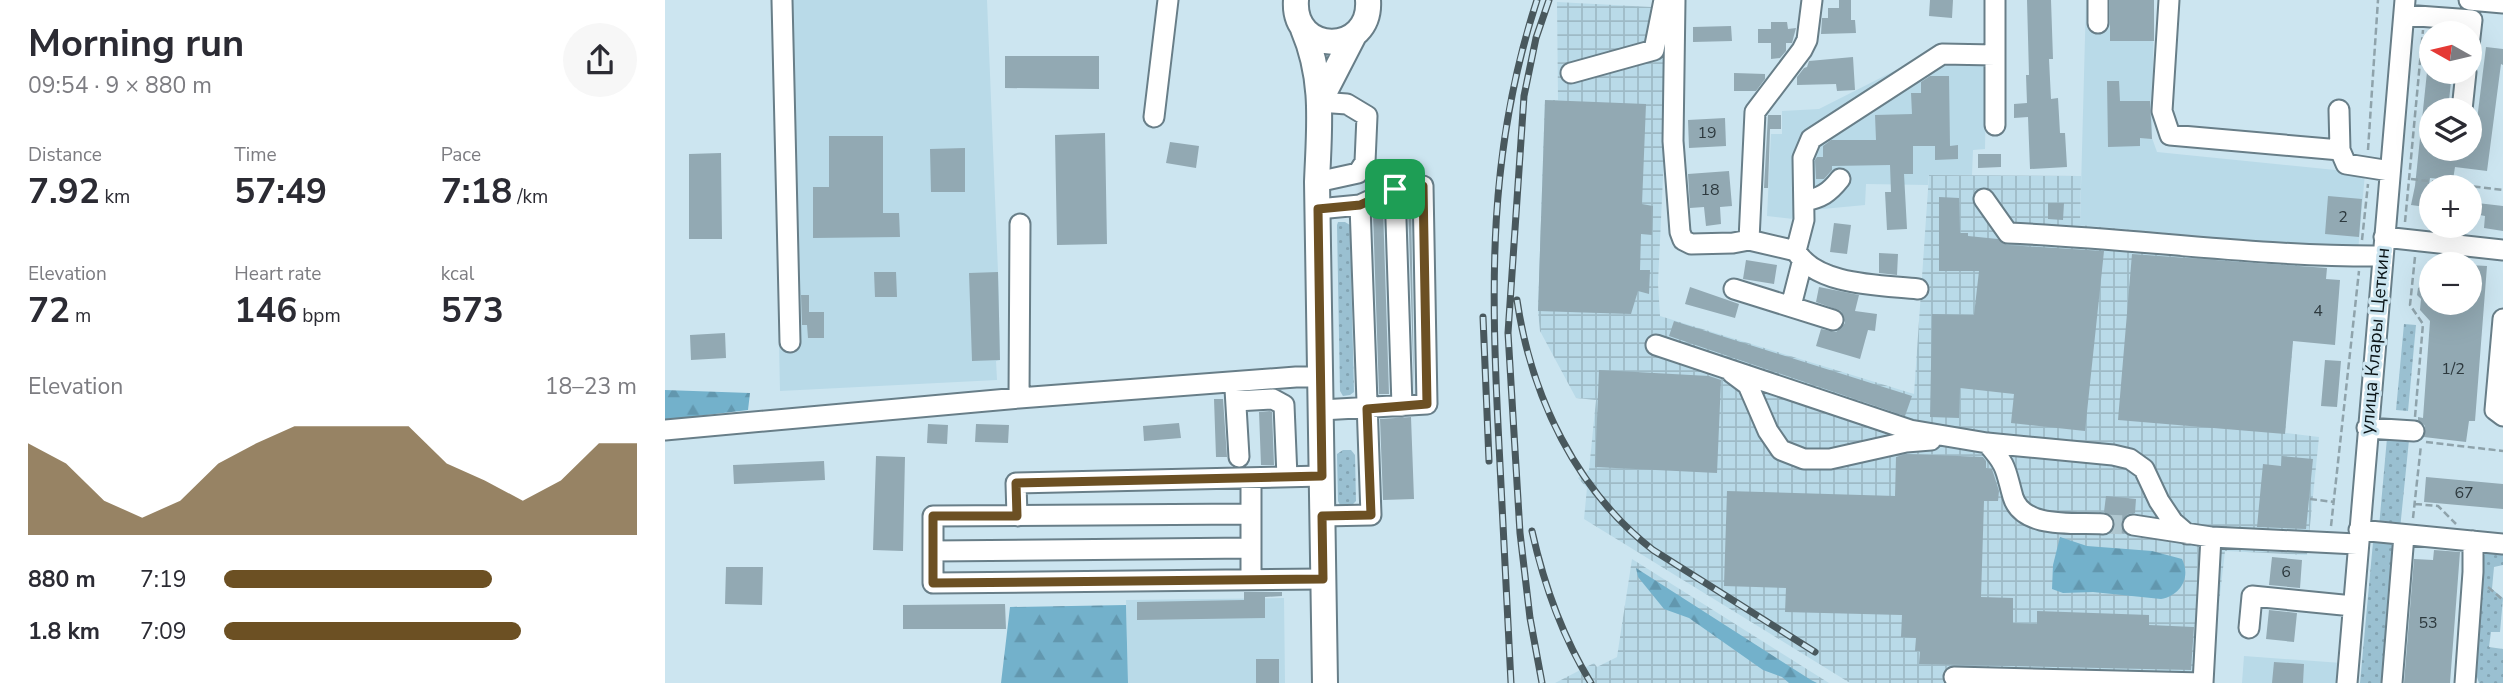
<!DOCTYPE html>
<meta charset="utf-8">
<style>
:root{--surface:#fff;--page:#f7f7f7;--text:#2b2b33;--muted:#7c7c81;--accent:#6c5023}
body{margin:0;font-family:"Nunito Sans",sans-serif;background:var(--page);color:var(--text);height:100vh;display:flex;flex-direction:column;font-size:26px;white-space:nowrap}
*{box-sizing:border-box;margin:0}
p{font-size:23px;color:var(--muted)}
.icon{flex:none;width:38px;height:38px;fill:none;stroke:currentColor;stroke-width:2;stroke-linecap:round;stroke-linejoin:round}
.map{position:relative;flex:1;overflow:hidden}
.side{display:flex;flex-direction:column;background:var(--surface);width:665px}
.side>*{flex:none}
.needle{width:46px;rotate:278deg}
.tools{position:absolute;left:1754px;top:21px;display:grid;gap:14px}
.tools a{display:grid;place-items:center;width:63px;height:63px;border-radius:50%;background:var(--surface);box-shadow:0 7px 28px #0002;font-size:35px}
.pin{position:absolute;display:grid;place-items:center;width:60px;height:60px;color:#fff;margin:-30px;border-radius:14px;box-shadow:0 4px 10px #0006}
.round{display:grid;place-items:center;flex:none;width:74px;height:74px;border-radius:37px;background:var(--page)}
.headline{display:flex;align-items:center;justify-content:space-between;height:119px;padding:0 28px}
h1{font-size:38px;font-weight:700;line-height:52px}
.figures{display:grid;grid-template-columns:repeat(3,1fr);gap:10px;height:119px;padding:7px 28px}
.figures div{display:grid;align-content:center}
.figures b{font-size:35px;font-weight:700}
.figures small{font-size:19px;font-weight:400}
.figures p{font-size:19px}
.chart{height:196px;padding:14px 28px}
.chart p{display:flex;justify-content:space-between}
.chart svg{width:100%;height:126px;margin-top:7px;fill:var(--accent);opacity:.7}
ul{padding:0 28px;list-style:none;font-size:23px}
li{display:grid;grid-template-columns:112px 84px 1fr;align-items:center;height:52px}
li i{height:18px;border-radius:9px;background:var(--accent)}
main{display:flex;flex:1;min-height:0}
.map>svg:first-child{display:block}
.built{fill:#b9dae8}
.industrial{fill:url(#industrial-grid)}
.green{fill:url(#green-dots)}
.forest{fill:url(#forest-firs)}
.building{fill:#92a9b3}
.lines{fill:none;stroke-linecap:round;stroke-linejoin:round}
.minor-tunnel{stroke:#afc6cf;stroke-width:19;stroke-dasharray:19 10;stroke-linecap:butt}
.minor-casing{stroke:#687e88;stroke-width:23}
.major-casing{stroke:#687e88;stroke-width:28}
.path{stroke:#8fa3ab;stroke-width:2.5;stroke-dasharray:7 3.5;stroke-linecap:butt}
.minor{stroke:#fff;stroke-width:19}
.major{stroke:#fff;stroke-width:24}
.rail-casing{stroke:#49585d;stroke-width:7}
.rail{stroke:#cce5f0;stroke-width:4.5;stroke-dasharray:13;stroke-linecap:butt}
.route-casing{stroke:#fff;stroke-width:14}
.route{stroke:#6c5023;stroke-width:9}
.labels{text-anchor:middle;dominant-baseline:central;stroke-width:6;stroke-linejoin:round;paint-order:stroke}
.number-label{font-size:16px;fill:#2d393e}
.street-label{font-size:19px;fill:#0b1417;stroke:#cce5f0}
</style>
<main>
<section class="side">
<div class="headline"><div><h1>Morning run</h1><p>09:54 · 9 × 880 m</p></div><a class="round"><svg class="icon" aria-label="share" viewBox="0 0 24 24"><path d="M12 15V3M7 8l5-5 5 5M5 13v7h14v-7"/></svg></a></div>
<div class="figures">
<div><p>Distance</p><b>7.92<small> km</small></b></div>
<div><p>Time</p><b>57:49</b></div>
<div><p>Pace</p><b>7:18<small> /km</small></b></div>
</div>
<div class="figures">
<div><p>Elevation</p><b>72<small> m</small></b></div>
<div><p>Heart rate</p><b>146<small> bpm</small></b></div>
<div><p>kcal</p><b>573</b></div>
</div>
<div class="chart"><p><span>Elevation</span>18–23 m</p>
<svg viewBox="0 0 160 44" preserveAspectRatio="none"><path d="M0 44V12L10 19L20 32L30 38L40 32L50 19L60 12L70 6L80 6L90 6L100 6L110 19L120 25L130 32L140 25L150 12L160 12V44z"/></svg>
</div>
<ul>
<li><b>880 m</b>7:19<i style="width:65%"></i></li>
<li><b>1.8 km</b>7:09<i style="width:72%"></i></li>
</ul>
</section>
<div class="map">
<svg width="1838" height="683" viewBox="0 0 1838 683">
<defs>
<pattern id="industrial-grid" width="8" height="8" patternUnits="userSpaceOnUse" patternTransform="scale(1.75)"><rect width="8" height="8" fill="#b9dae8"/><path d="M0 4h8M4 0v8" fill="none" stroke="#9ebac6"/></pattern>
<pattern id="green-dots" width="8" height="8" patternUnits="userSpaceOnUse" patternTransform="scale(1.75)"><rect width="8" height="8" fill="#9ac0d1"/><path d="M2 2h.1M6 6h.1" fill="none" stroke="#83a4b3" stroke-width="1.8" stroke-linecap="round"/></pattern>
<pattern id="forest-firs" width="22" height="20" patternUnits="userSpaceOnUse" patternTransform="scale(1.75)"><rect width="22" height="20" fill="#73b1cb"/><path d="M5 1l3.5 6h-7zM16 11l3.5 6h-7z" fill="#6297ae"/></pattern>
</defs>
<rect width="100%" height="100%" fill="#cce5f0"/>
<path class="built" d="M107 0H322L333 272 335 360 331 361 332 380 115 391Z
M1421 0H1489L1487 138 1492 152 1700 173 1693 251 1415 225Z
M1273 43 1322 44 1320 149 1308 150 1307 175H1264L1263 185 1201 184 1200 205 1147 210 1146 221 1102 216 1106 134H1117V111L1154 109 1241 65Z
M619 598 620 683H463L461 600Z
M1579 656 1677 663 1675 683H1577Z"/>
<path class="industrial" d="M892 2 1006 8 993 283 995 316 1249 394 1264 175 1416 176 1415 225 1636 246 1620 433 1654 437 1642 555 1560 551 1545 683H1185L919 519 922 488 913 478 924 470 931 400 911 398 875 331 873 311 880 100H893Z
M967 559 1164 683H890L929 663 932 667 952 657Z"/>
<path class="green" d="M673 222H680L685 225 689 392 685 395 678 396 675 391 672 225Z
M1739 324 1751 325 1743 411 1731 410Z
M1722 438 1744 440 1735 529 1714 527Z
M678 450H686L690 455 691 501 686 506 676 507 673 501 672 454Z
M1708 542 1728 543 1717 683H1695Z
M1821 553 1838 555V565L1829 567 1827 589 1838 598 1835 632H1826L1824 647 1838 649V683H1814L1806 659 1814 561Z"/>
<path class="forest" d="M0 390 85 393 83 410 0 420Z
M1395 537 1422 546 1487 551 1517 559C1526 577 1516 595 1496 599L1428 592 1398 593 1387 589 1388 565Z
M971 568 1146 680 1152 683H1124L1117 677 1098 670 1024 618 999 609 973 577Z
M461 605 463 683H336L345 607Z"/>
<path class="building" d="M1174 0H1186V20H1190L1191 33 1156 34 1157 18H1163V8H1174Z
M1265 0H1288L1287 18 1264 16Z
M1362 0H1386L1388 59H1384L1386 99 1393 98 1395 133H1400L1402 167 1365 169 1363 117 1349 118V104L1362 103 1361 75H1364Z
M1445 0H1489V41H1445Z
M1106 22H1122L1123 29 1131 28 1127 43H1121V51L1115 58 1106 59V43H1093V29H1106Z
M1066 26 1067 41 1028 42V27Z
M1821 47 1838 49V65L1836 64 1822 171 1790 167 1788 180 1765 178 1761 207 1746 205 1750 186 1762 72H1787L1783 110H1766V149H1804V135L1810 136Z
M340 56H434V89L340 88Z
M1188 57 1190 90 1172 91 1171 84 1132 85V77L1139 68 1142 67 1144 61Z
M1069 73 1100 74V79L1091 91H1069Z
M1265 76H1284L1285 146 1293 145V159L1270 160V146H1248V174H1239L1242 229 1222 230 1220 192H1226L1225 165 1167 166V170L1159 179H1151L1150 160 1152 157H1158V146L1166 140H1211L1210 115 1247 114 1246 93H1256V82Z
M1442 81H1454L1455 101H1485L1487 139 1475 138V146L1443 147Z
M880 100 981 104 977 204 988 206 987 235 976 234 975 270H985L984 294 973 291 966 314 873 311Z
M1103 115H1116V129H1105L1103 188H1099Z
M1060 118 1061 146 1024 148 1023 120Z
M440 133 442 244 392 245 390 135Z
M164 136H218V213H234L235 237 148 238V187H164Z
M505 142 534 146 531 168 501 163Z
M300 148V192H266L265 149Z
M56 153 57 239H24V154Z
M1313 154H1336V167L1313 168Z
M1064 171 1067 206 1055 207 1056 224 1041 226 1039 207 1025 208 1023 174Z
M1663 196 1697 199 1694 237 1660 234Z
M1274 197 1294 198 1295 233H1303V236L1333 239 1342 245 1439 251 1420 431 1346 423 1349 394 1295 388 1294 418 1265 417 1267 314 1309 315 1314 271H1274Z
M743 200H746L749 392Z
M1804 202 1838 206V231L1819 228 1820 216 1804 213Z
M1383 203H1399L1398 220 1383 219Z
M718 208 724 394H714L708 213Z
M1169 223 1186 225 1182 254 1165 252Z
M1214 253 1233 254 1232 275 1214 273Z
M1467 254 1662 268 1661 279 1675 280 1670 345 1628 341 1620 434 1453 420Z
M1081 260 1112 265 1109 284 1078 279Z
M1804 265 1822 266 1810 421H1804L1801 442 1759 437 1760 426 1753 420V417L1758 418 1765 321 1755 310 1756 299 1752 295 1753 288 1757 286V273H1766V303H1804Z
M209 272H231L232 297H210Z
M333 272 335 360 307 361 304 273Z
M1025 287 1074 304 1070 318 1020 304Z
M1154 287 1194 295 1190 311 1212 314 1210 331 1203 330 1195 359 1151 346 1156 329 1171 332 1180 323 1176 311 1151 302Z
M136 295H144V312H159V338H143L142 325H137Z
M1009 321 1247 396 1240 416 1004 336Z
M60 333 61 358 26 360 25 335Z
M1660 360 1676 361 1672 407 1656 406Z
M934 370 1044 376 1056 380 1052 473 930 467Z
M549 399H558L562 457H551Z
M605 411 607 412 609 465H596L594 412Z
M746 417 749 499 718 500 715 419Z
M514 423 516 438 479 441 478 426Z
M263 424 283 425 282 444 262 443Z
M311 424 344 425 343 443 310 442Z
M1241 454 1318 457 1321 461V468L1327 469 1334 491 1333 501H1319L1316 597 1348 598V623L1372 624V611L1484 615V625L1529 627 1526 670 1254 664 1255 651H1250L1251 638 1236 637 1237 615 1120 612 1121 588 1059 586 1062 491 1230 496 1231 457Z
M211 456 240 457 238 551 208 550Z
M1617 456 1648 459 1641 529 1592 527 1598 464 1616 466Z
M159 461 160 480 69 484 68 465Z
M1761 477 1838 484V509L1759 502Z
M1441 496 1471 499 1470 513 1463 514 1456 522 1460 534 1447 532 1450 524 1448 518 1439 512Z
M1769 550 1795 552 1785 683H1739L1749 559 1768 560Z
M1607 557 1637 560 1635 588 1604 585Z
M61 567H98L97 605 60 604Z
M579 592H617V596L600 597V618L472 620V602L579 600Z
M340 604 341 629H238V605Z
M1604 610 1632 613 1629 642 1601 639Z
M591 659H614V683H591Z
M1609 662 1639 664 1638 683H1607Z"/>
<g class="lines">
<path class="minor-tunnel" d="M1438 524 1468 525"/>
<defs>
<path id="minor" d="M117 0 125 342
M1010 0 1008 141 1015 232 1018 240 1026 244 1068 243 1084 240 1131 251C1151 286 1217 285 1253 289
M1330 0V125
M1504 0 1497 111 1505 135 1675 150 1681 164 1725 171
M1804 0 1838 3
M1739 15 1807 20 1804 46
M1433 23V0
M906 73 989 50 999 0
M1674 110 1675 150
M1797 110 1801 72
M489 117 503 0
M652 182 693 173 700 162 702 116 682 104 654 102
M730 189 737 406
M1319 199 1343 233C1468 238 1592 257 1718 256
M1139 201C1156 198 1164 193 1175 179
M653 209 695 205 730 189 758 186 762 404 656 410
M1719 237 1838 250
M1084 240 1090 112 1137 50 1142 40 1147 0
M1131 251 1139 220 1138 158 1146 139 1277 54 1330 55
M1069 289 1168 320
M1126 306 1137 263
M1838 319 1830 410 1838 416
M991 345 1245 430 1322 443 1448 455 1465 459 1479 469 1494 501 1508 522 1522 534
M1067 373 1083 385 1103 431 1116 450 1139 459H1165L1241 442 1266 440
M570 389 574 457
M354 398 355 224
M571 401 608 399 619 405 622 477
M1702 428 1749 431
M0 430 354 398 631 377H655
M1322 443C1343 467 1340 469 1348 497 1358 530 1412 522 1438 524
M586 478V578
M586 514 268 516V583L658 579
M352 516 351 483 657 476
M657 516 706 515 695 205
M1468 525 1546 537 1692 544
M1694 530 1838 544
M268 551 586 548
M1584 628 1587 596 1688 606
M1289 677 1538 683 1546 537
M1682 683 1740 0
M1727 683 1739 535
M1800 683 1808 572V541"/>
<path id="major" d="M631 0C627 56 707 55 703 0
M638 29C660 80 654 128 652 182L660 683
M655 101 689 35"/>
</defs>
<use href="#minor" class="minor-casing"/>
<use href="#major" class="major-casing"/>
<path class="path" d="M1703 150 1713 0
M1746 179 1838 190
M1740 222 1758 30
M1697 240 1703 184
M1750 257 1745 305 1758 324 1750 417
M1761 442 1838 451
M1645 499 1669 502
M1750 504 1773 506 1791 524
M1748 518 1756 445
M1666 526 1694 271
M1823 587 1838 600"/>
<use href="#minor" class="minor"/>
<use href="#major" class="major"/>
<defs>
<path id="rail" d="M852 300C866 396 911 490 988 550L1150 652
M818 317 824 461
M867 531C879 585 897 636 926 683
M846 683C842 604 838 524 834 445 826 287 822 153 872 0
M877 683 865 618 855 533 843 333 859 96 871 38 884 0"/>
</defs>
<use href="#rail" class="rail-casing"/>
<use href="#rail" class="rail"/>
</g>
<g class="lines">
<defs>
<path id="route" d="M758 186 762 404 702 409 706 515 657 516 658 579 268 583V516H352L351 483 657 476 653 209 695 205 730 189Z"/>
</defs>
<use href="#route" class="route-casing"/>
<use href="#route" class="route"/>
</g>
<g class="labels">
<g class="number-label">
<text x="1042" y="133">19</text>
<text x="1045" y="190">18</text>
<text x="1678" y="217">2</text>
<text x="1653" y="311">4</text>
<text x="1788" y="369">1/2</text>
<text x="1799" y="493">67</text>
<text x="1621" y="572">6</text>
<text x="1763" y="623">53</text>
</g>
<g class="street-label">
<text transform="translate(1710 341) rotate(-85)">улица Клары Цеткин</text>
</g>
</g>
</svg>
<div class="tools">
<a><svg class="needle" viewBox="-14 -14 28 28"><path d="M0-13l5 13h-10z" fill="#e53935"/><path d="M0 13l5-13h-10z" fill="#7c7c81"/></svg></a>
<a><svg class="icon" aria-label="layers" viewBox="0 0 24 24"><path d="M12 4l9 5-9 5-9-5zM3 14l9 5 9-5"/></svg></a>
<a>+</a>
<a>−</a>
</div>
<div class="pin" style="left:730px;top:189px;background:#1e9e55"><svg class="icon" aria-label="arrive" viewBox="0 0 24 24"><path d="M6 21V4h12l-3 4 3 4H6"/></svg></div>
</div>
</main>
